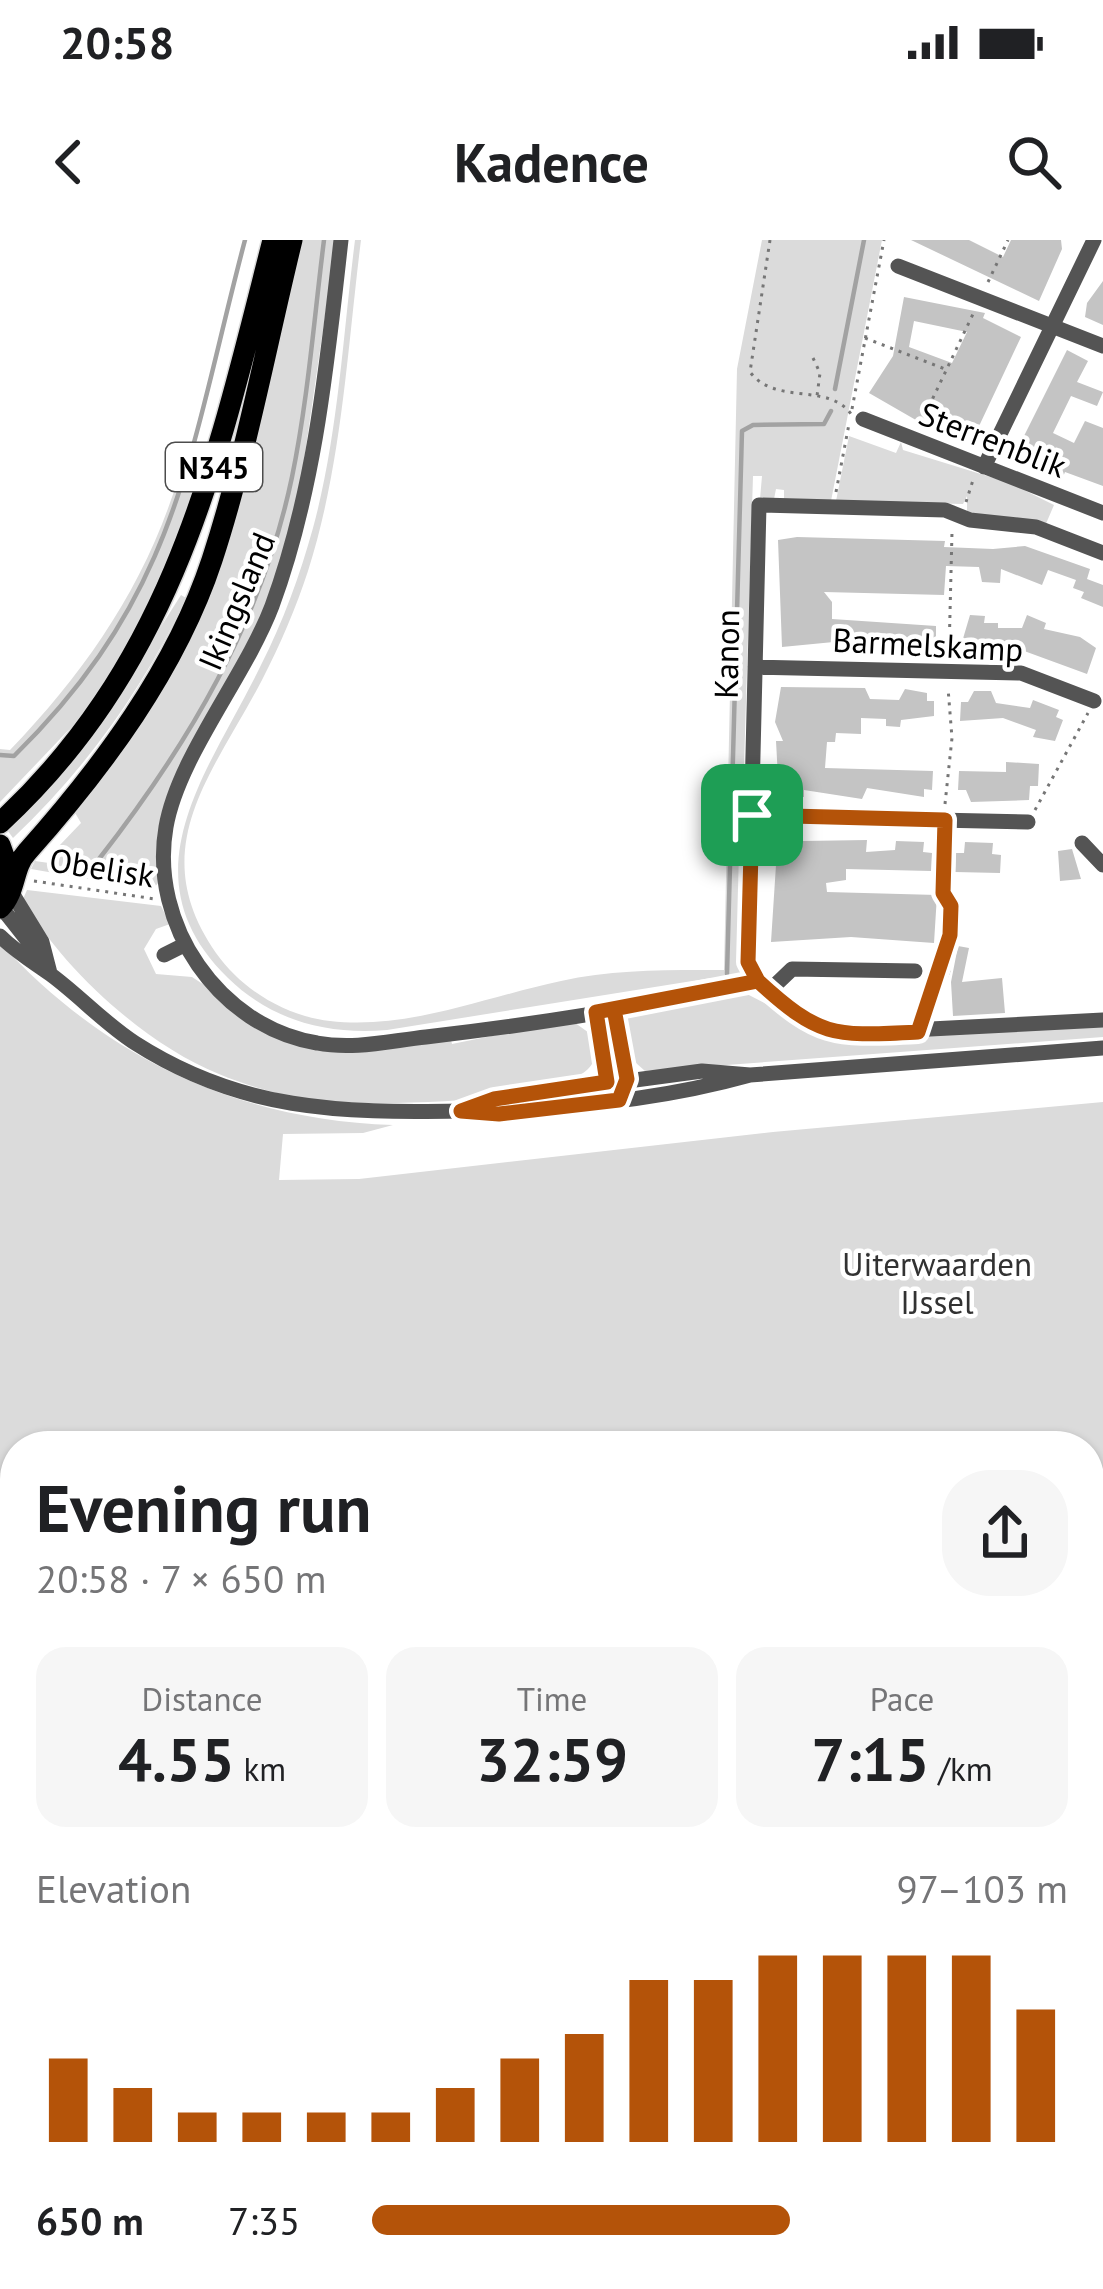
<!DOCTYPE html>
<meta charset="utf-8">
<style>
:root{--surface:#fff;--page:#f6f6f6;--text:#202124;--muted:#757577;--accent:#b45309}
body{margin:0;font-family:"PT Sans",sans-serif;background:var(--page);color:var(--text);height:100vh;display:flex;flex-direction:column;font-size:45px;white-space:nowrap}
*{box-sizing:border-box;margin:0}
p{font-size:39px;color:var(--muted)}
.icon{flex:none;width:66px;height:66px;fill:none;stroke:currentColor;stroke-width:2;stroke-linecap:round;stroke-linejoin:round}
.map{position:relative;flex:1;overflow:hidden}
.panel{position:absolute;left:0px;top:1191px;width:1104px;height:858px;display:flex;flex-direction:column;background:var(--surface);border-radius:48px 48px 0 0;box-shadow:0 3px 9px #0004}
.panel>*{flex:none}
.pin{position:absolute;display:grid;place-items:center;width:102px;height:102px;color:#fff;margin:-51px;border-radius:24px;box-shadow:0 6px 18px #0006}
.round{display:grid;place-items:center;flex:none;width:126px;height:126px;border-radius:48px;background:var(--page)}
.head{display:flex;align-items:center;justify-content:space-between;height:204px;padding:0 36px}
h1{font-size:66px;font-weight:700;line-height:90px}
.figures{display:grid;grid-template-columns:repeat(3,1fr);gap:18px;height:204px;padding:12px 36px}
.figures div{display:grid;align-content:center;border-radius:30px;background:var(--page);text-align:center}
.figures b{font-size:60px;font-weight:700}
.figures small{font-size:33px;font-weight:400}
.figures p{font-size:33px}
.chart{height:336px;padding:24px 36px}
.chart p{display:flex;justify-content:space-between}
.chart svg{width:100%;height:216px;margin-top:12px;stroke:var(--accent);stroke-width:6}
ul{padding:0 36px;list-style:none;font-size:39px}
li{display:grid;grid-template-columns:192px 144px 1fr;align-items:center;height:90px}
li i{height:30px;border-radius:15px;background:var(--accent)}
.status{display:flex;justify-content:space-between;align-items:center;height:84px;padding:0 60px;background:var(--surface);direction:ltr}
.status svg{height:33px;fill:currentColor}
header{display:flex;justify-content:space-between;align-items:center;height:156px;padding:0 36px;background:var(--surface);font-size:54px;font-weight:700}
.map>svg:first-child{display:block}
.green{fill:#dbdbdb}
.water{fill:#a2a2a2}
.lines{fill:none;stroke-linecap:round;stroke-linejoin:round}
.stream{stroke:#a2a2a2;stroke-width:4.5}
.building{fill:#c4c4c4;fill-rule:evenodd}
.major-casing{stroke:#dbdbdb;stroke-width:24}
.path{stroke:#767676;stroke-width:3;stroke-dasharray:3 6;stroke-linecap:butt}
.minor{stroke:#545454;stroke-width:15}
.major{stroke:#000;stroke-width:21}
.route-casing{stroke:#fff;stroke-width:24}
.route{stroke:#b45309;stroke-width:15}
.labels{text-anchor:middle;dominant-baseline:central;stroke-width:9;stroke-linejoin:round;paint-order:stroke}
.shield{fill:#fff;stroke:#4c4c4c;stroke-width:3}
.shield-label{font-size:30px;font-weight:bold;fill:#000}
.street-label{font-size:33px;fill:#000;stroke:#fff}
.park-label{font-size:33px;fill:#323232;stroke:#fff}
</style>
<div class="status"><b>20:58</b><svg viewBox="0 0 49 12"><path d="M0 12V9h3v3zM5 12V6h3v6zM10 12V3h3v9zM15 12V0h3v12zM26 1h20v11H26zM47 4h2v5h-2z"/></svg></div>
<header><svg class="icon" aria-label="back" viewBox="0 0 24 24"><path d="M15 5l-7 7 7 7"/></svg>Kadence<svg class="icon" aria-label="search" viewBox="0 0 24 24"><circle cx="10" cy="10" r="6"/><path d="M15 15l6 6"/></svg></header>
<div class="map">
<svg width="1103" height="2049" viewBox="0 0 1103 2049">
<rect width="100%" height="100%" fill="#fff"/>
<path class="green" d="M297 0H336L296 276 256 391 183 524 160 641 152 650 31 629 35 621 56 624 59 606 81 583 74 571 221 323 244 248 246 210Z
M355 0H361C347 111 342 224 308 331 296 368 280 405 262 440 213 534 143 608 216 713 242 750 286 776 330 781 408 790 485 757 561 741 614 729 669 730 724 730L737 129 762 0H882L831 261 784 260V250L776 249 774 259H760L762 236H753L738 718 743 724 737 741 723 744 711 738 387 790C327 795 272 781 228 738 121 634 212 527 261 425 283 382 300 335 313 288 338 196 343 95 355 0Z
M849 196 896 213 901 202 903 210 1010 243 1054 265 1045 286 967 273V256L963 264 836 261Z
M187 206 215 213 146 381 81 477 0 562V509L10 510C95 422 158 325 187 206Z
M181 355 186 358C143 449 86 529 13 598L5 587 98 486Z
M27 650 161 666 170 684 156 689 144 709 156 734 192 737 287 799 451 800 452 804 571 780 592 795C596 807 598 819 588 829 553 864 375 866 326 861 290 858 252 848 219 834 146 805 60 727 23 659Z
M0 703C106 818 237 880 393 885L363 893 283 894 279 940 359 939 773 892 1103 862V1975L1089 1981V1206H15V2034H973L939 2049H0Z
M743 752 838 801 1103 785V797L645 831 627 815 622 776Z"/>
<path class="water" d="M1097 1952 1103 1953V2049H961V2034H1089V1959Z"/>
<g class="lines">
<path class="stream" d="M835 149 864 0
M0 515 14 516C180 353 189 211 245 0
M99 619C188 505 262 381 292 237 308 159 314 79 324 0
M727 734 742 191 753 185 824 184 831 171"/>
</g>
<path class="building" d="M911 0H969L1003 17 1011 0H1061L1062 9 1039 61Z
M1103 41V85L1085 77 1087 63Z
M904 57 985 73 983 78 1021 97 972 201 932 181 928 187 869 153 893 116ZM914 81 967 92 952 123 909 107Z
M1067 110 1088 121 1077 142 1103 152 1097 166 1071 156 1053 193 1074 203 1085 181 1103 188V246L1065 232 1063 237 1015 214Z
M797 297 945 301 944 307 993 309 1025 306 1090 329 1087 339 1103 345V367L1081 358 1084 352 1073 348 1076 340 1048 330 1042 345 1001 329 1000 343 982 342 979 327 946 326 944 355 824 352 832 362V379L936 386V401H928L923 412H906L901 400H871L866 411 849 410 844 401 782 407 778 300Z
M970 375 985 376 984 383H998V388H1022L1027 375 1046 383 1044 389 1080 397 1096 408 1087 434 997 401V410L975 413 969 402H962Z
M781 447 865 448 870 459 899 460 905 449 927 453V461H934V476L901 480 900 487 886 486V479L861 478V494L836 493 835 502H827L825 528 933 531 932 550 924 549V557L867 548 862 559 804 550V557L779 556 776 501H783L775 482Z
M974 451H991L996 463 1030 468 1033 460 1059 470 1056 477 1063 480 1055 501 1033 497 1036 490 1003 478 960 481 961 462H968Z
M1006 522 1039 524 1038 546H1030L1029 560 971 562 966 550H958L959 531 1006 532Z
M778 594 803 595V601L867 600 866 612 895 610 896 601 924 602 923 612 932 613 931 631 846 629V640L826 643 827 652 937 655 934 703 851 697 771 702Z
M965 602 993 603 992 614 1001 615 1000 633 955 632 956 613H964Z
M1072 609 1081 639 1060 641 1058 611Z
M958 706 969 708 962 742 1002 738 1005 773 953 776 951 742Z"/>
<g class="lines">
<defs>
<path id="major" d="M0 583C175 421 217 220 273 0
M0 605 6 622 3 645
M0 668C17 650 12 628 27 612 102 528 176 429 212 320 246 216 266 106 292 0"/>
</defs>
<use href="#major" class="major-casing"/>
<path class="path" d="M770 0 750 132C776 166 828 142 851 174
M988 42 1008 0
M865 98 945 129
M813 118 820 133 817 156
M852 169 884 0
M921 183 974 72
M836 252 849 184
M966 262 974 237
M949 414 952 292
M945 564 952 498 948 448
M1035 570 1088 473
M34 641 155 659
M943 653 944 597
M1089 1892 1103 1884
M648 2049 708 2034"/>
<path class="minor" d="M341 0C327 124 315 249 272 366 245 437 178 517 166 587 149 684 219 787 317 803 354 810 389 801 426 797 537 784 649 767 758 741
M898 26 1103 106
M863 179 1103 273
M984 227 1094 0
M1103 313 1036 287 970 280 945 270 759 265 748 722 752 735 788 769 833 794 1103 780
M755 427 1021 433 1094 461
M751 576 1028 582
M1082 603 1103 625
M12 653 42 702 50 733
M1 667 39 715
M0 696C16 712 32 721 50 734 80 756 104 783 135 803 241 871 340 873 460 871 556 870 657 861 750 835
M164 715 184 705
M769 751 792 729 915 731
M614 769 627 839 623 848
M596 772 610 847
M918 792 943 730 951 669
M469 868 494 859 702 831 750 835 1103 808"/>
<use href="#major" class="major"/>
</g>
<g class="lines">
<defs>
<path id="route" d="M752 575 748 722 758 741 596 772 607 842 494 859 461 871 499 874 619 860 627 839 614 769 758 741C821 799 835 796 918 792L950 695 951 666 943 653 945 580 752 575"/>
</defs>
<use href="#route" class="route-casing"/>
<use href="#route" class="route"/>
</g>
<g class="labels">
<rect class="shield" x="166" y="203" width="96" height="48" rx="9"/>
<g class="shield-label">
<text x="214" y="227">N345</text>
</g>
<g class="street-label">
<text transform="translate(993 199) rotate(21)">Sterrenblik</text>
<text transform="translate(236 361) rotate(-67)">Ikingsland</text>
<text transform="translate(928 404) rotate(3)">Barmelskamp</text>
<text transform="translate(726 414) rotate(-89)">Kanon</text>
<text transform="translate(102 627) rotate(9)">Obelisk</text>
</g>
<g class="park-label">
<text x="937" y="1023">Uiterwaarden<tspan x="937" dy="38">IJssel</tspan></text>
</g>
</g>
</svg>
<div class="pin" style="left:752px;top:575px;background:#1e9e55"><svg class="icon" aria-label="arrive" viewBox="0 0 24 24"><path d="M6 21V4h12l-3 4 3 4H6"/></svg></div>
<section class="panel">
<div class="head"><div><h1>Evening run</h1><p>20:58 · 7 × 650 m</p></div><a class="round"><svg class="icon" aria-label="share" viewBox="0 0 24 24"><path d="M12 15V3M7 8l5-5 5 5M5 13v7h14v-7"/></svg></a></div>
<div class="figures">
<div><p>Distance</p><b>4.55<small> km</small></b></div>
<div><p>Time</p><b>32:59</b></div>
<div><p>Pace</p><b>7:15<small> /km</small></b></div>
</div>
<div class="chart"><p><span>Elevation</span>97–103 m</p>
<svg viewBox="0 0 160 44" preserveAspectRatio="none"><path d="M5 44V27M15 44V33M25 44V38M35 44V38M45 44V38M55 44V38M65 44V33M75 44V27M85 44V22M95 44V11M105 44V11M115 44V6M125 44V6M135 44V6M145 44V6M155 44V17"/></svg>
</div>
<ul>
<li><b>650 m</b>7:35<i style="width:60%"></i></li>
</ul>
</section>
</div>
